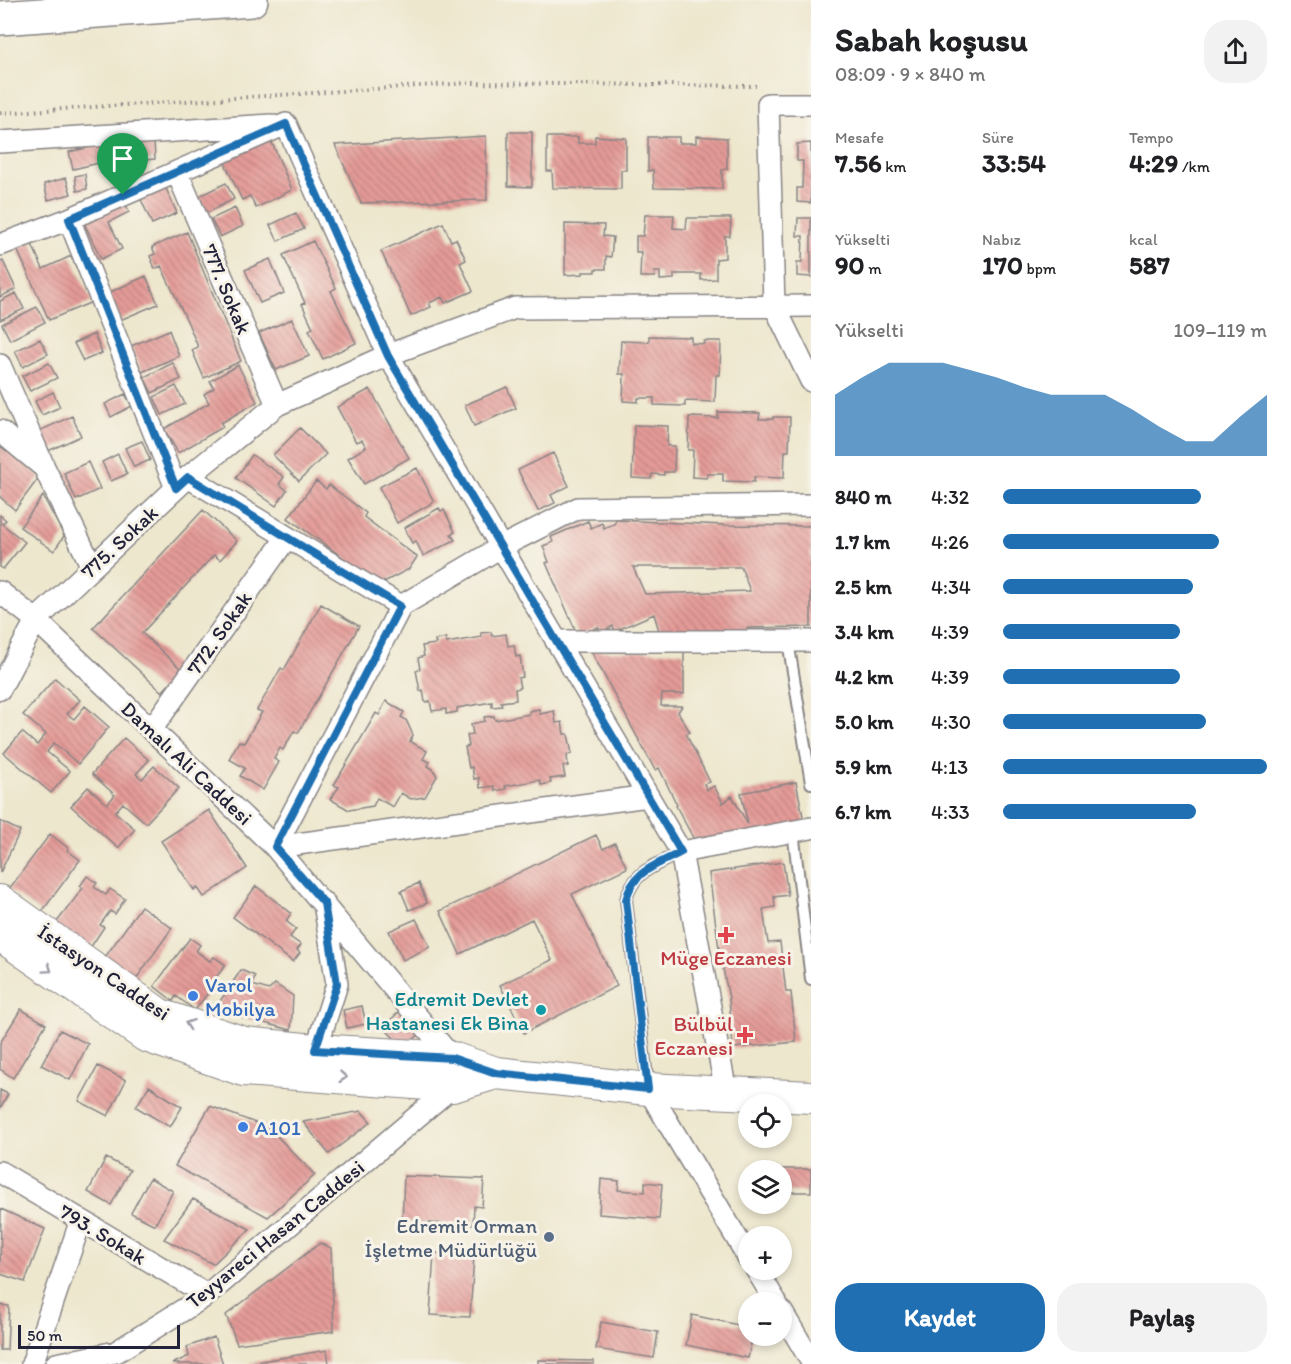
<!DOCTYPE html>
<html lang="tr">
<meta charset="utf-8">
<style>
:root{--surface:#fff;--page:#f2f2f2;--text:#202124;--muted:#757577;--accent:#1f6fb2}
body{margin:0;font-family:Itim,sans-serif;background:var(--page);color:var(--text);height:100vh;display:flex;flex-direction:column;font-size:22px;white-space:nowrap}
*{box-sizing:border-box;margin:0}
p{font-size:20px;color:var(--muted)}
.icon{flex:none;width:33px;height:33px;fill:none;stroke:currentColor;stroke-width:2;stroke-linecap:round;stroke-linejoin:round}
.map{position:relative;flex:1;overflow:hidden}
.side{display:flex;flex-direction:column;background:var(--surface);width:480px}
.side>*{flex:none}
.controls{position:absolute;left:738px;top:1094px;display:grid;gap:12px}
.controls a{display:grid;place-items:center;width:54px;height:54px;border-radius:50%;background:var(--surface);box-shadow:0 3px 9px #0003;font-size:30px}
.scale{position:absolute;left:18px;bottom:15px;width:162px;box-sizing:border-box;padding-left:6px;border:3px solid #22223b;border-top:0;font-size:16px;line-height:21px;white-space:nowrap;color:#22223b;-webkit-text-stroke:4px #f7f3e8;paint-order:stroke}
.pin{position:absolute;display:grid;place-items:center;width:51px;height:51px;color:#fff;margin:-62px -26px;border-radius:50% 50% 50% 0;rotate:-45deg;box-shadow:0 0 6px #0007}
.pin .icon{rotate:45deg}
.round{display:grid;place-items:center;flex:none;width:63px;height:63px;border-radius:24px;background:var(--page)}
.headline{display:flex;align-items:center;justify-content:space-between;height:102px;padding:0 24px}
h1{font-size:33px;font-weight:700;line-height:45px}
.metrics{display:grid;grid-template-columns:repeat(3,1fr);gap:9px;height:102px;padding:6px 24px}
.metrics div{display:grid;align-content:center}
.metrics b{font-size:26px;font-weight:700}
.metrics small{font-size:16px;font-weight:400}
.metrics p{font-size:16px}
.chart{height:168px;padding:12px 24px}
.chart p{display:flex;justify-content:space-between}
.chart svg{width:100%;height:108px;margin-top:6px;fill:var(--accent);opacity:.7}
.cta{display:flex;gap:12px;margin-top:auto;padding:12px 24px}
.cta a{flex:1;height:69px;border-radius:24px;background:var(--accent);color:#fff;font-size:24px;font-weight:700;line-height:69px;text-align:center}
.cta a+a{background:var(--page);color:var(--text)}
ul{padding:0 24px;list-style:none;font-size:20px}
li{display:grid;grid-template-columns:96px 72px 1fr;align-items:center;height:45px}
li i{height:15px;border-radius:8px;background:var(--accent)}
main{display:flex;flex:1;min-height:0}
.map>svg:first-child{display:block}
.building{fill:url(#building-back-hatch);fill-rule:evenodd}
.lines{fill:none;stroke-linecap:round;stroke-linejoin:round}
.service-casing{stroke:#888484;stroke-width:14}
.minor-casing{stroke:#888484;stroke-width:24}
.primary-casing{stroke:#888484;stroke-width:34}
.trunk-casing{stroke:#888484;stroke-width:36}
.path{stroke:#888484;stroke-width:4;stroke-dasharray:1.5 4.5;stroke-linecap:butt}
.service{stroke:#fff;stroke-width:10}
.minor{stroke:#fff;stroke-width:21}
.primary{stroke:#fff;stroke-width:32}
.trunk{stroke:#fff;stroke-width:33}
.oneway{stroke:#9c9ca7}
.route-casing{stroke:#fff;stroke-width:12}
.route{stroke:#1f6fb2;stroke-width:8}
.health-dot{fill:#e0444e;stroke:#f7f3e8;stroke-width:2}
.shop-dot{fill:#3f7fe0;stroke:#f7f3e8;stroke-width:2}
.culture-dot{fill:#0f9aa8;stroke:#f7f3e8;stroke-width:2}
.service-dot{fill:#5c6f8a;stroke:#f7f3e8;stroke-width:2}
.labels{text-anchor:middle;dominant-baseline:central;stroke-width:6;stroke-linejoin:round;paint-order:stroke}
.street-label{font-size:21px;fill:#22223b;stroke:#f7f3e8}
.health-label{font-size:21px;fill:#be3a42;stroke:#f7f3e8}
.shop-label{font-size:21px;fill:#366cbe;stroke:#f7f3e8;text-anchor:start}
.culture-label{font-size:21px;fill:#0d838f;stroke:#f7f3e8;text-anchor:end}
.service-label{font-size:21px;fill:#4e5e75;stroke:#f7f3e8;text-anchor:end}
</style>
<main>
<div class="map">
<svg width="811" height="1364" viewBox="0 0 811 1364">
<defs>
<pattern id="building-back-hatch" width="6" height="6" patternUnits="userSpaceOnUse" patternTransform="scale(1.5)"><rect width="6" height="6" fill="#e59b98"/><path d="M-1 5l2 2M0 0l6 6M5-1l2 2" fill="none" stroke="#b97e7d"/></pattern>
</defs>
<rect width="100%" height="100%" fill="#f7f3e8"/>
<filter id="ink" filterUnits="userSpaceOnUse"><feTurbulence type="fractalNoise" baseFrequency=".0167" numOctaves="2"/><feDisplacementMap in="SourceGraphic" scale="12" xChannelSelector="R" yChannelSelector="G"/><feConvolveMatrix kernelMatrix="1 2 1 2 8 2 1 2 1" color-interpolation-filters="sRGB"/></filter>
<filter id="wash" filterUnits="userSpaceOnUse"><feTurbulence type="fractalNoise" baseFrequency=".008" numOctaves="4" result="noise"/><feDisplacementMap in="SourceGraphic" scale="24" xChannelSelector="R" yChannelSelector="G"/><feGaussianBlur stdDeviation="1.35" result="paint"/><feColorMatrix in="noise" values="0 0 0 0 0 0 0 0 0 0 0 0 0 0 0 0 0 1.4 0 .05"/><feComposite in="paint" operator="in"/></filter>
<g filter="url(#wash)">
<rect width="100%" height="100%" fill="#ede7ce"/>
<g id="blocks">
<path class="building" d="M508 132H532V187L508 186Z
M486 136 487 200 361 203 335 145Z
M595 136 626 138V170H621V189L553 188 552 171H547V137H578V143H595Z
M696 136 727 138V169L722 170V189L654 188 653 170 648 171V137H679V143H696Z
M270 138 292 190 256 208 250 196 242 200 223 159Z
M154 139 155 159 133 161 132 141Z
M118 141 121 158 73 169 69 152Z
M811 143V203L797 202V188H802L803 161H797V144Z
M85 174 87 189 77 191 75 176Z
M66 178 71 194 48 200 44 184Z
M226 183 234 199 207 213 199 196Z
M164 184 177 213 152 224 139 195Z
M122 197 129 212 109 222 122 249 101 259 81 216Z
M235 208 243 226 220 237 211 219Z
M296 213 304 229 278 241 270 225Z
M645 215H674L673 228 686 229 687 218H731L730 236H725V258L716 259V279L701 280V274H674V279L660 280V272H654L655 277H640L641 252H636V236H643Z
M798 218H811V277L797 276V262H802L803 236H797Z
M443 223 451 241 456 239 466 260 460 263 473 291 445 303 442 297 429 303 431 307 411 316 381 251Z
M565 224 604 225 603 236 613 237 611 257 606 256V269H595V272H583V274L565 275Z
M187 232 241 361 204 378 192 350 198 347 188 323 161 266 155 269 150 256 155 254 152 247Z
M313 241 336 288 331 291 356 343 323 359 309 330 313 328 302 304 305 303 283 255Z
M31 242 43 269 71 256 92 302 49 320 17 249Z
M270 259 284 293 260 303 245 270Z
M3 261 16 289 0 297V262Z
M146 276 158 304 120 320 108 293Z
M16 293 24 309 0 320V301Z
M37 307 45 322 10 340 2 324Z
M292 319 309 356 276 370 259 333Z
M169 330 179 356 142 372 131 346Z
M94 334 102 353 83 361 74 343Z
M649 336 691 337V343L704 344V341H721L720 375H716L715 402 685 401V406L654 405V398H638V402L623 401 624 374H619L621 341 649 342Z
M40 339 48 354 23 367 15 351Z
M49 363 57 378 30 391 22 376Z
M173 363 181 379 152 393 144 377Z
M238 365 257 402 221 423 223 427 178 453 164 429 209 403 204 394 214 388 210 381Z
M176 386 185 404 162 415 154 397Z
M507 387 516 408 474 426 465 405Z
M370 389 409 458 364 484 348 458 366 447 362 440 356 442 337 407Z
M53 392 60 407 42 415 35 401Z
M125 394 132 406 111 417 105 404Z
M718 412 760 413 759 419H773V417H790L789 451H785L784 478 754 477V482L723 481V474H707V478L692 477 693 450H688L689 417 718 418Z
M72 416 81 436 48 451 39 431Z
M634 425 668 426 667 446H675L674 472H664V475L652 474 651 479 632 478Z
M300 428 326 454 299 481 273 455Z
M142 441 150 460 134 467 125 448Z
M0 442 40 476 15 510 0 497Z
M553 453 569 486 551 495 555 503 538 511 518 470Z
M118 454 127 474 111 481 102 462Z
M252 455 284 477 279 484 287 490 276 506 236 478Z
M88 462 100 489 76 500 64 473Z
M417 468 434 502 397 523 379 487Z
M316 481 326 489 329 485 366 513 364 517 417 557 409 569 380 584 288 518Z
M43 496 64 536 54 551 20 527Z
M439 508 441 511 444 510 455 532 451 534 455 540 423 556 416 541 412 543 404 528Z
M203 510 237 541 220 560 214 555 142 633 182 670 162 692 93 628Z
M0 515 6 520 2 524 25 542 3 569 0 567Z
M616 520 724 525 811 526V627L747 628 748 632 660 634 654 614 615 631 613 626 601 632 598 627 578 636 546 563 549 562 543 546 553 542 551 537 588 521 591 528 602 523 604 528 614 524ZM633 567H741L750 591 645 594Z
M321 604 359 626 298 733 294 731 283 750 280 748 274 759 279 762 263 790 240 776 245 768 229 759 239 741 244 743 262 712 257 710 281 668 284 670Z
M491 632 492 636 506 634 508 646 514 645 516 657 520 656 523 677 518 678 520 688 515 689 516 700 501 702 502 706 492 707V702L457 708V712L446 714V709L432 711 430 701 425 702 423 690 420 691 416 670 420 669 418 658 424 656 422 646 436 644 435 640 446 638V643L482 637 481 633Z
M591 651 684 652V694H662L661 706H682L678 712 690 732 686 734 710 782 704 784 707 790 714 786 723 803 732 796 748 825 741 793 796 782 805 826 697 845 676 806 677 805 659 768 655 770Z
M55 678 80 700 67 714 74 719 85 706 109 727 78 764 54 743 47 752 70 771 51 793 4 753 22 732 37 745 46 734 23 715Z
M386 701 404 712 401 717 406 720 413 735 410 741 427 751 423 759 430 762 428 766 433 769 437 776 425 797 411 799 401 793 393 807 377 798 373 806 349 810 330 799 339 787 334 785 376 713 379 715Z
M539 709 540 714 554 711 556 723 562 722 564 734H568L572 754 567 755 568 766H563L565 777 550 779 551 783 541 785 540 780 505 786 506 789 495 791 494 786 480 788 479 778 474 779 472 767 469 768 465 747 469 746 467 735 473 734 471 724 485 721 484 717 494 716 495 720 530 714 529 711Z
M124 738 149 760 136 774 142 779 154 766 179 788 146 823 123 803 115 812 135 829 118 848 71 806 88 787 107 804 115 795 92 774Z
M209 810 247 868 204 897 197 887 194 890 161 841Z
M0 821 20 831 0 873Z
M50 834 68 848 67 850 80 860 41 913 9 889Z
M596 835 603 849 615 843 627 868 572 894 617 986 524 1033 500 985 552 960 532 919 460 954 440 911Z
M783 862 788 895 774 897 775 907 763 909 768 943 780 942 786 992H791L796 1042 733 1048 729 998 719 949 709 873Z
M87 876 97 883 94 887 106 895 110 889 125 899 115 914 110 911 100 925 104 927 88 951 53 927 83 888 80 886Z
M419 883 427 903 409 910 401 891Z
M256 886 291 913 286 921 296 929 290 937 301 945 297 950 300 953 293 962 233 917Z
M141 906 172 928 134 982 103 960Z
M416 919 430 947 403 960 389 931Z
M190 938 200 945 196 951 210 961 214 957 226 965 212 982 215 984 195 1010 176 996 173 1001 154 986Z
M241 970 255 976 252 985 269 990 275 984 293 996 291 1030 214 1010Z
M362 1006 366 1024 347 1028 343 1010Z
M21 1009 46 1024 13 1078 0 1069V1043Z
M402 1009 423 1031 404 1048 383 1027Z
M60 1030 88 1044 70 1080 41 1065Z
M98 1066 126 1080 108 1116 79 1101Z
M149 1086 182 1107 170 1127 136 1107Z
M0 1090 8 1094 0 1109Z
M210 1106 269 1128 315 1175 268 1217 175 1166Z
M361 1111 371 1122 329 1154 303 1122Z
M106 1158 130 1170 111 1205 88 1192Z
M782 1169H811V1192H782Z
M404 1176 484 1179 482 1207 474 1206 473 1225 402 1222Z
M150 1178 173 1191 155 1225 131 1213Z
M601 1179 619 1181 618 1190 645 1192V1182L662 1184 659 1219 599 1214Z
M193 1199 250 1229 213 1264 164 1239Z
M1 1209 45 1229 25 1282 0 1274Z
M320 1243 331 1248 334 1331 237 1344 226 1315Z
M434 1253 474 1256 470 1317 430 1315Z
M0 1305 9 1306 7 1350H0Z
M692 1315 748 1327V1335H753L748 1358 686 1345Z
M601 1322 658 1332 654 1358 596 1349Z
M214 1337 223 1364H172L189 1356 187 1347Z
M327 1350 329 1364H250V1363Z
M538 1360 594 1361V1364H538Z"/>
</g>
</g>
<g filter="url(#ink)">
<use href="#blocks" fill-opacity="0" stroke="#888484" stroke-width="1.5"/>
<g class="lines">
<defs>
<path id="service" d="M788 641 811 783
M793 831 811 979
M648 1086 626 900C633 870 656 866 681 852"/>
<path id="minor" d="M811 104H768L774 305 811 381
M286 124 388 355 681 852 726 1092
M0 142 271 125
M177 172 277 405
M69 219 176 488
M0 245 69 219 286 124
M0 365 44 467 92 567
M0 431 41 465
M188 477 401 606
M0 592 36 620 275 847 452 1058 453 1086 207 1295 116 1352 56 1364
M556 641H811
M0 689 36 620 188 477 277 405 388 355 515 308 811 306
M151 730 287 537
M275 847 401 606 501 547 578 508 811 505
M275 847 648 796
M681 852 811 828
M312 1062 337 984 324 903
M648 1089 748 1257
M0 1172 207 1295
M756 1269 776 1302
M782 1312 811 1361
M32 1364 81 1220"/>
<path id="primary" d="M0 901 160 1015 244 1043 315 1050 452 1058 496 1073 648 1089 811 1097
M0 935 146 1036 243 1070 453 1086 496 1073"/>
<path id="trunk" d="M0 18 251 0"/>
</defs>
<use href="#service" class="service-casing"/>
<use href="#minor" class="minor-casing"/>
<use href="#primary" class="primary-casing"/>
<use href="#trunk" class="trunk-casing"/>
<path class="path" d="M0 113 467 83 756 86"/>
<use href="#service" class="service"/>
<use href="#minor" class="minor"/>
<use href="#primary" class="primary"/>
<use href="#trunk" class="trunk"/>
</g>
<defs><path id="oneway-chevron" d="M-2-3.5L2.5 0L-2 3.5" fill="none" stroke-width="1.6" stroke-linecap="round" stroke-linejoin="round" transform="scale(1.5)"/></defs>
<g class="oneway">
<use href="#oneway-chevron" transform="translate(48 969) rotate(35)"/>
<use href="#oneway-chevron" transform="translate(189 1024) rotate(-161)"/>
<use href="#oneway-chevron" transform="translate(343 1077) rotate(4)"/>
</g>
</g>
<g class="lines" filter="url(#ink)">
<defs>
<path id="route" d="M286 124 388 356 681 852C656 866 633 870 626 900L648 1089 496 1073 452 1058 315 1050 337 984 324 903 275 847 400 606 188 477 176 488 69 219Z"/>
</defs>
<use href="#route" class="route-casing"/>
<use href="#route" class="route"/>
</g>
<g class="health-dot">
<path d="M723 926h6v6h6v6h-6v6h-6v-6h-6v-6h6z"/>
<path d="M742 1026h6v6h6v6h-6v6h-6v-6h-6v-6h6z"/>
</g>
<g class="shop-dot">
<circle cx="193" cy="996" r="6"/>
<circle cx="243" cy="1127" r="6"/>
</g>
<circle class="culture-dot" cx="541" cy="1010" r="6"/>
<circle class="service-dot" cx="549" cy="1237" r="6"/>
<g class="labels">
<g class="street-label">
<text transform="translate(227 289) rotate(67)">777. Sokak</text>
<text transform="translate(119 542) rotate(-43)">775. Sokak</text>
<text transform="translate(219 633) rotate(-55)">772. Sokak</text>
<text transform="translate(187 763) rotate(43)">Damalı Ali Caddesi</text>
<text transform="translate(104 972) rotate(34)">İstasyon Caddesi</text>
<text transform="translate(103 1234) rotate(31)">793. Sokak</text>
<text transform="translate(275 1234) rotate(-39)">Teyyareci Hasan Caddesi</text>
</g>
<g class="health-label">
<text x="726" y="957">Müge Eczanesi</text>
<text x="733" y="1023" text-anchor="end">Bülbül<tspan x="733" dy="24">Eczanesi</tspan></text>
</g>
<g class="shop-label">
<text x="205" y="984">Varol<tspan x="205" dy="24">Mobilya</tspan></text>
<text x="255" y="1127">A101</text>
</g>
<g class="culture-label">
<text x="529" y="998">Edremit Devlet<tspan x="529" dy="24">Hastanesi Ek Bina</tspan></text>
</g>
<g class="service-label">
<text x="537" y="1225">Edremit Orman<tspan x="537" dy="24">İşletme Müdürlüğü</tspan></text>
</g>
</g>
</svg>
<div class="controls">
<a><svg class="icon" aria-label="locate" viewBox="0 0 24 24"><circle cx="12" cy="12" r="6"/><path d="M12 2v4M12 18v4M2 12h4M18 12h4"/></svg></a>
<a><svg class="icon" aria-label="layers" viewBox="0 0 24 24"><path d="M12 4l9 5-9 5-9-5zM3 14l9 5 9-5"/></svg></a>
<a>+</a>
<a>−</a>
</div>
<div class="scale">50 m</div>
<div class="pin" style="left:123px;top:195px;background:#1e9e55"><svg class="icon" aria-label="arrive" viewBox="0 0 24 24"><path d="M6 21V4h12l-3 4 3 4H6"/></svg></div>
</div>
<section class="side">
<div class="headline"><div><h1>Sabah koşusu</h1><p>08:09 · 9 × 840 m</p></div><a class="round"><svg class="icon" aria-label="share" viewBox="0 0 24 24"><path d="M12 15V3M7 8l5-5 5 5M5 13v7h14v-7"/></svg></a></div>
<div class="metrics">
<div><p>Mesafe</p><b>7.56<small> km</small></b></div>
<div><p>Süre</p><b>33:54</b></div>
<div><p>Tempo</p><b>4:29<small> /km</small></b></div>
</div>
<div class="metrics">
<div><p>Yükselti</p><b>90<small> m</small></b></div>
<div><p>Nabız</p><b>170<small> bpm</small></b></div>
<div><p>kcal</p><b>587</b></div>
</div>
<div class="chart"><p><span>Yükselti</span>109–119 m</p>
<svg viewBox="0 0 160 44" preserveAspectRatio="none"><path d="M0 44V19L10 12L20 6L30 6L40 6L50 9L60 12L70 16L80 19L90 19L100 19L110 25L120 32L130 38L140 38L150 28L160 19V44z"/></svg>
</div>
<ul>
<li><b>840 m</b>4:32<i style="width:75%"></i></li>
<li><b>1.7 km</b>4:26<i style="width:82%"></i></li>
<li><b>2.5 km</b>4:34<i style="width:72%"></i></li>
<li><b>3.4 km</b>4:39<i style="width:67%"></i></li>
<li><b>4.2 km</b>4:39<i style="width:67%"></i></li>
<li><b>5.0 km</b>4:30<i style="width:77%"></i></li>
<li><b>5.9 km</b>4:13<i style="width:100%"></i></li>
<li><b>6.7 km</b>4:33<i style="width:73%"></i></li>
</ul>
<div class="cta"><a>Kaydet</a><a>Paylaş</a></div>
</section>
</main>
